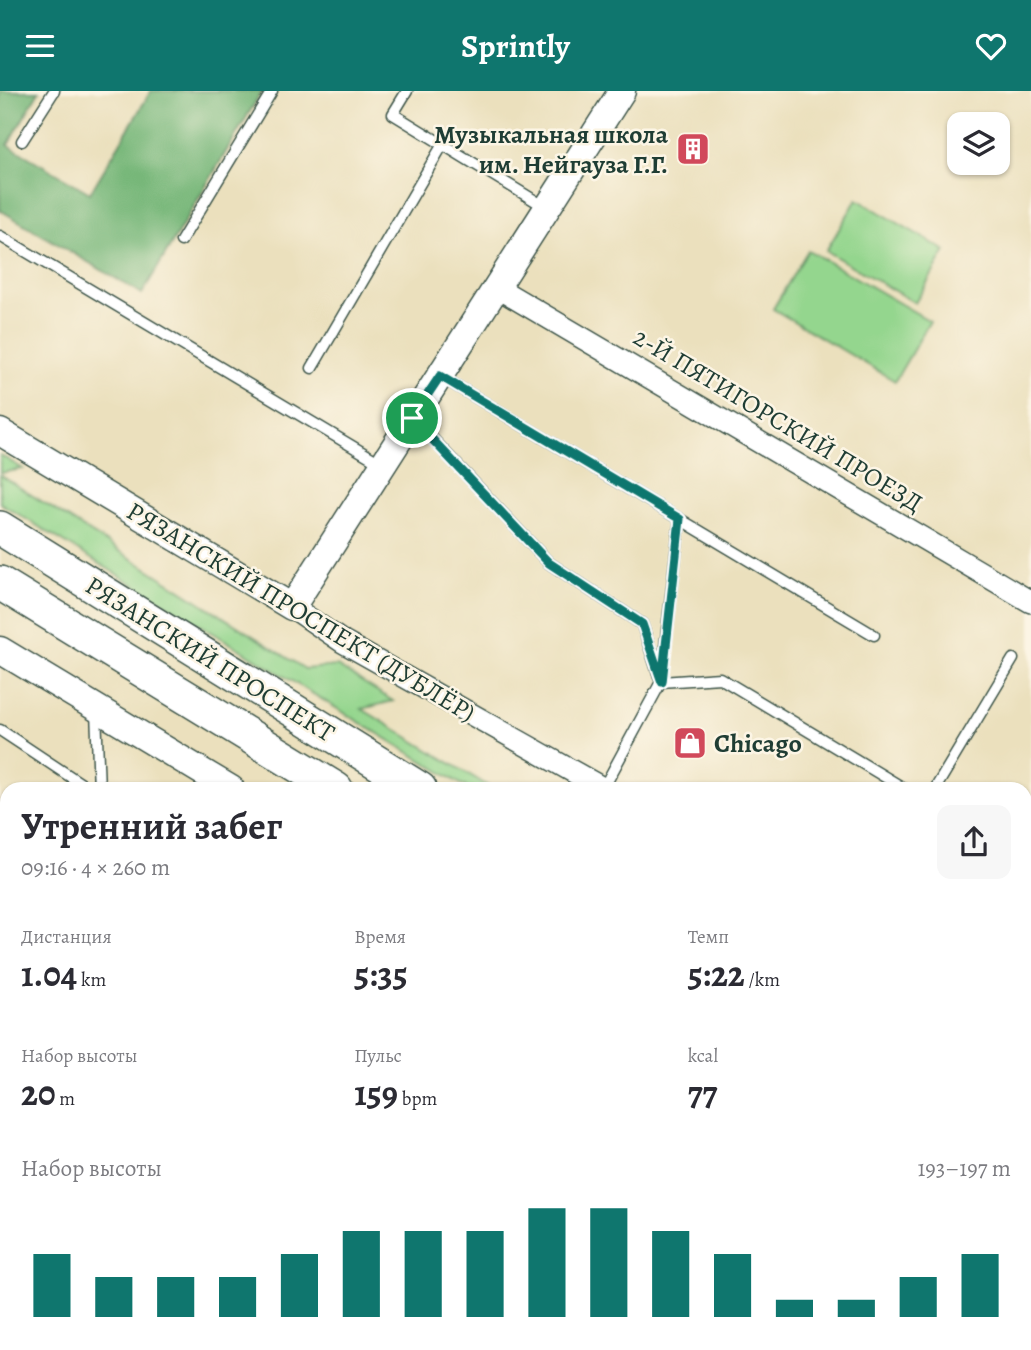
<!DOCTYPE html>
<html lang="ru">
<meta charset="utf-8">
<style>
:root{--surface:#fff;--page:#f7f7f7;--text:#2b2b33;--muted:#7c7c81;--accent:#0f766e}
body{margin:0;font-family:Alegreya,serif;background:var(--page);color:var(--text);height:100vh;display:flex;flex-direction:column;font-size:26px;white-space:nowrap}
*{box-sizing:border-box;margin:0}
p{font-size:23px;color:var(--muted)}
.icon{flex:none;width:38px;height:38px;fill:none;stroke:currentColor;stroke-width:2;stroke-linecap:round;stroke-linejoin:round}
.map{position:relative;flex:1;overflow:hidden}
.drawer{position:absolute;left:0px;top:691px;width:1032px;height:569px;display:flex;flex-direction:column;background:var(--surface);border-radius:21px 21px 0 0;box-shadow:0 2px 5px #0004}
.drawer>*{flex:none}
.tools{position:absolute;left:947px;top:21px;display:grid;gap:14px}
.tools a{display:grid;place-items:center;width:63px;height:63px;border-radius:14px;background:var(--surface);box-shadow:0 2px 5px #0004;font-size:35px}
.pin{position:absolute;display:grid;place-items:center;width:60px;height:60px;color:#fff;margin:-30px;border:4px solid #fff;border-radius:50%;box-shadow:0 2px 7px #0007}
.round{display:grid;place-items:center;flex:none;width:74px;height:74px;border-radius:14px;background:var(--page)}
.overview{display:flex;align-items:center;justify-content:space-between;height:119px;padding:0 21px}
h1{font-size:38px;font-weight:600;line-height:52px}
.metrics{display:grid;grid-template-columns:repeat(3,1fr);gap:10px;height:119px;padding:7px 21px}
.metrics div{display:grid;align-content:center}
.metrics b{font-size:35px;font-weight:600}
.metrics small{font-size:19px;font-weight:400}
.metrics p{font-size:19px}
.chart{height:196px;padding:14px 21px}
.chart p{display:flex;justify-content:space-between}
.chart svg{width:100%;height:126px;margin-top:7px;stroke:var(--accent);stroke-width:6}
header{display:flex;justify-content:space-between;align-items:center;height:91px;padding:0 21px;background:var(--accent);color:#fff;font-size:32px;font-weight:600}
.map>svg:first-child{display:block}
.green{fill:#94d68e;stroke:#5a8a61;stroke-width:2}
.forest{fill:#77b779;stroke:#4b7a56;stroke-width:2}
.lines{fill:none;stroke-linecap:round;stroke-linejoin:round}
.service-casing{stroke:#3e5549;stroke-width:13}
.minor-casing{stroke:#3e5549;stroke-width:24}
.tertiary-casing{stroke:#3e5549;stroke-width:29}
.primary-casing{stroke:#3e5549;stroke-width:36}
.service{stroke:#fff;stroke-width:10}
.minor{stroke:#fff;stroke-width:21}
.tertiary{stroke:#fff;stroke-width:26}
.primary{stroke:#fff;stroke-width:33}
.route-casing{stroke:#fff;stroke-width:14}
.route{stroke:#0f766e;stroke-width:9}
.labels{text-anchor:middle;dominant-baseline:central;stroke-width:5;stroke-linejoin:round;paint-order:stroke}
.poi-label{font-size:26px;font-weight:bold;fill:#1f3d34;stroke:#fcf5e5;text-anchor:end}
.street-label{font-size:26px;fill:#1f3d34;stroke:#fcf5e5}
</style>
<header><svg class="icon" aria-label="menu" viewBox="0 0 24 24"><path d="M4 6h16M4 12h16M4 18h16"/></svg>Sprintly<svg class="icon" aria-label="heart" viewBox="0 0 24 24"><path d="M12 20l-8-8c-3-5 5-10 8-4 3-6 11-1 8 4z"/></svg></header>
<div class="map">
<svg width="1031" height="1259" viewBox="0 0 1031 1259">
<rect width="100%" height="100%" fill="#fcf5e5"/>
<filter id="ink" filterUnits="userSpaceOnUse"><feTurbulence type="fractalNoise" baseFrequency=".0143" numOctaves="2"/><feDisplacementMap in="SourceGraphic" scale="14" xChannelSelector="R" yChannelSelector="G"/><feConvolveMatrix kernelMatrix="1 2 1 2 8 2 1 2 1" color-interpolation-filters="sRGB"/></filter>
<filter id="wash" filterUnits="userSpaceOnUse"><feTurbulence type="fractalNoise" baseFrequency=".00686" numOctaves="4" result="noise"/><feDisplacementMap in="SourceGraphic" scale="28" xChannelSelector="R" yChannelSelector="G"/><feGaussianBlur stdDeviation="1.57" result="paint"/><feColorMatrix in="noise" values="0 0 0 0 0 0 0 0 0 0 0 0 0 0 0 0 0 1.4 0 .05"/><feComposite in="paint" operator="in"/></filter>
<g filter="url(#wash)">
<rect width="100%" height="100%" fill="#ebe0bd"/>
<path class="green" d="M857 108 946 160 915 212 826 160Z
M808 159 930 230 895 290 773 218Z
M0 364 23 378 0 382Z
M0 384 305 578 337 575 393 610 362 618 493 698H469L0 412Z
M1026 996 1031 999V1018L1026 1019 1031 1022V1041L1026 1038Z"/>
<path class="forest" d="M0 0H39L8 54 90 102 151 0H262L142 203 0 119Z"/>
</g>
<g filter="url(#ink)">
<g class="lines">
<defs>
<path id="service" d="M407 0 393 23 547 117
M22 50 54 0
M0 145 382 373
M181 150 272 0
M312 277 443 53
M440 285 874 544
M413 327 549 472 642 533 661 591 720 587 905 698
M96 620 99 698
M0 639 89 698
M603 698 661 591 680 428
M935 698 1013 568
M1026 749H1031
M1026 800 1031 803
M0 949 7 952
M537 1253 543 1256 573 1253"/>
<path id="minor" d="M496 196 1031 511
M292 516 343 551 604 698
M1026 956 1031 959
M164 1259 167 1253"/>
<path id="tertiary" d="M0 341 292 516 622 0
M0 559 231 698
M1026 1189 1031 1193"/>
<path id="primary" d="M0 437 420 698
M0 492 336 698
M1026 1064 1031 1068
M1026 1117 1031 1121"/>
</defs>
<use href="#service" class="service-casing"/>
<use href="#minor" class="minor-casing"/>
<use href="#tertiary" class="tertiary-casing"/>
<use href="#primary" class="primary-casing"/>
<use href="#service" class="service"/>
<use href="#minor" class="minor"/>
<use href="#tertiary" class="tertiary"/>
<use href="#primary" class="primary"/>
</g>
</g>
<g class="lines" filter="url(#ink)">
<defs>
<path id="route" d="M440 285 680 428 662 591 642 533 549 472 412 327Z"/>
</defs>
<use href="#route" class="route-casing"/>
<use href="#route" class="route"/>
</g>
<defs>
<symbol id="building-square" viewBox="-11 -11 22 22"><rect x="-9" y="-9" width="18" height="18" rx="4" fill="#d1495b" stroke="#fcf5e5"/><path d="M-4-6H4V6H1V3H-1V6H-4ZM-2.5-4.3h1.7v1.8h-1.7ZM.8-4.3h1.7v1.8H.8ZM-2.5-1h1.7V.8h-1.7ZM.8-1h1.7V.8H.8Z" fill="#fff"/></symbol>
<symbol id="shop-square" viewBox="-11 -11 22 22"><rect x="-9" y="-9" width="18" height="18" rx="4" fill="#d1495b" stroke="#fcf5e5"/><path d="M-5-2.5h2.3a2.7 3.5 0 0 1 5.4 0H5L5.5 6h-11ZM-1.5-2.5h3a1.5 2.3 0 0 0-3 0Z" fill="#fff"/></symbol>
</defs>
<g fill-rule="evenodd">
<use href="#building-square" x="674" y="39" width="38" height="38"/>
<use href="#shop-square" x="671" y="633" width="38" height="38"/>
</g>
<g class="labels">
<g class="poi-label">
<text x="668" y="43">Музыкальная школа<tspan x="668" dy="30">им. Нейгауза Г.Г.</tspan></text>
<text x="714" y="652" text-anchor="start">Chicago</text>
</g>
<g class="street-label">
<text transform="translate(778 329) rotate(31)">2-Й ПЯТИГОРСКИЙ ПРОЕЗД</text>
<text transform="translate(301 521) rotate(31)">РЯЗАНСКИЙ ПРОСПЕКТ (ДУБЛЁР)</text>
<text transform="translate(210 568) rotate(32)">РЯЗАНСКИЙ ПРОСПЕКТ</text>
</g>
</g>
</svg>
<div class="tools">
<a><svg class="icon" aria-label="layers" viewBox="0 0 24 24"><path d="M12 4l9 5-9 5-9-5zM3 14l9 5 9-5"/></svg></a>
</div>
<div class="pin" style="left:412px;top:327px;background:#1e9e55"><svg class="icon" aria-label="arrive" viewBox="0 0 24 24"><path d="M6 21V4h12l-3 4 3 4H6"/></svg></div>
<section class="drawer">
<div class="overview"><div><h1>Утренний забег</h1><p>09:16 · 4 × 260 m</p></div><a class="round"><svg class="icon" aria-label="share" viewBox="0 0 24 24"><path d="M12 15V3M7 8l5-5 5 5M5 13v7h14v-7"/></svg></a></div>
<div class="metrics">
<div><p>Дистанция</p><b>1.04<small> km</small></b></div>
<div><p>Время</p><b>5:35</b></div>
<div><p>Темп</p><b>5:22<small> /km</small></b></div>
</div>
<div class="metrics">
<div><p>Набор высоты</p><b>20<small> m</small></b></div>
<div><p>Пульс</p><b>159<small> bpm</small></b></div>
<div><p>kcal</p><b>77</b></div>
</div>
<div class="chart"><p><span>Набор высоты</span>193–197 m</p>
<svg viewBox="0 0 160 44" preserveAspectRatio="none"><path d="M5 44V22M15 44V30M25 44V30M35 44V30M45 44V22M55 44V14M65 44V14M75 44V14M85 44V6M95 44V6M105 44V14M115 44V22M125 44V38M135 44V38M145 44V30M155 44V22"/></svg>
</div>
</section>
</div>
